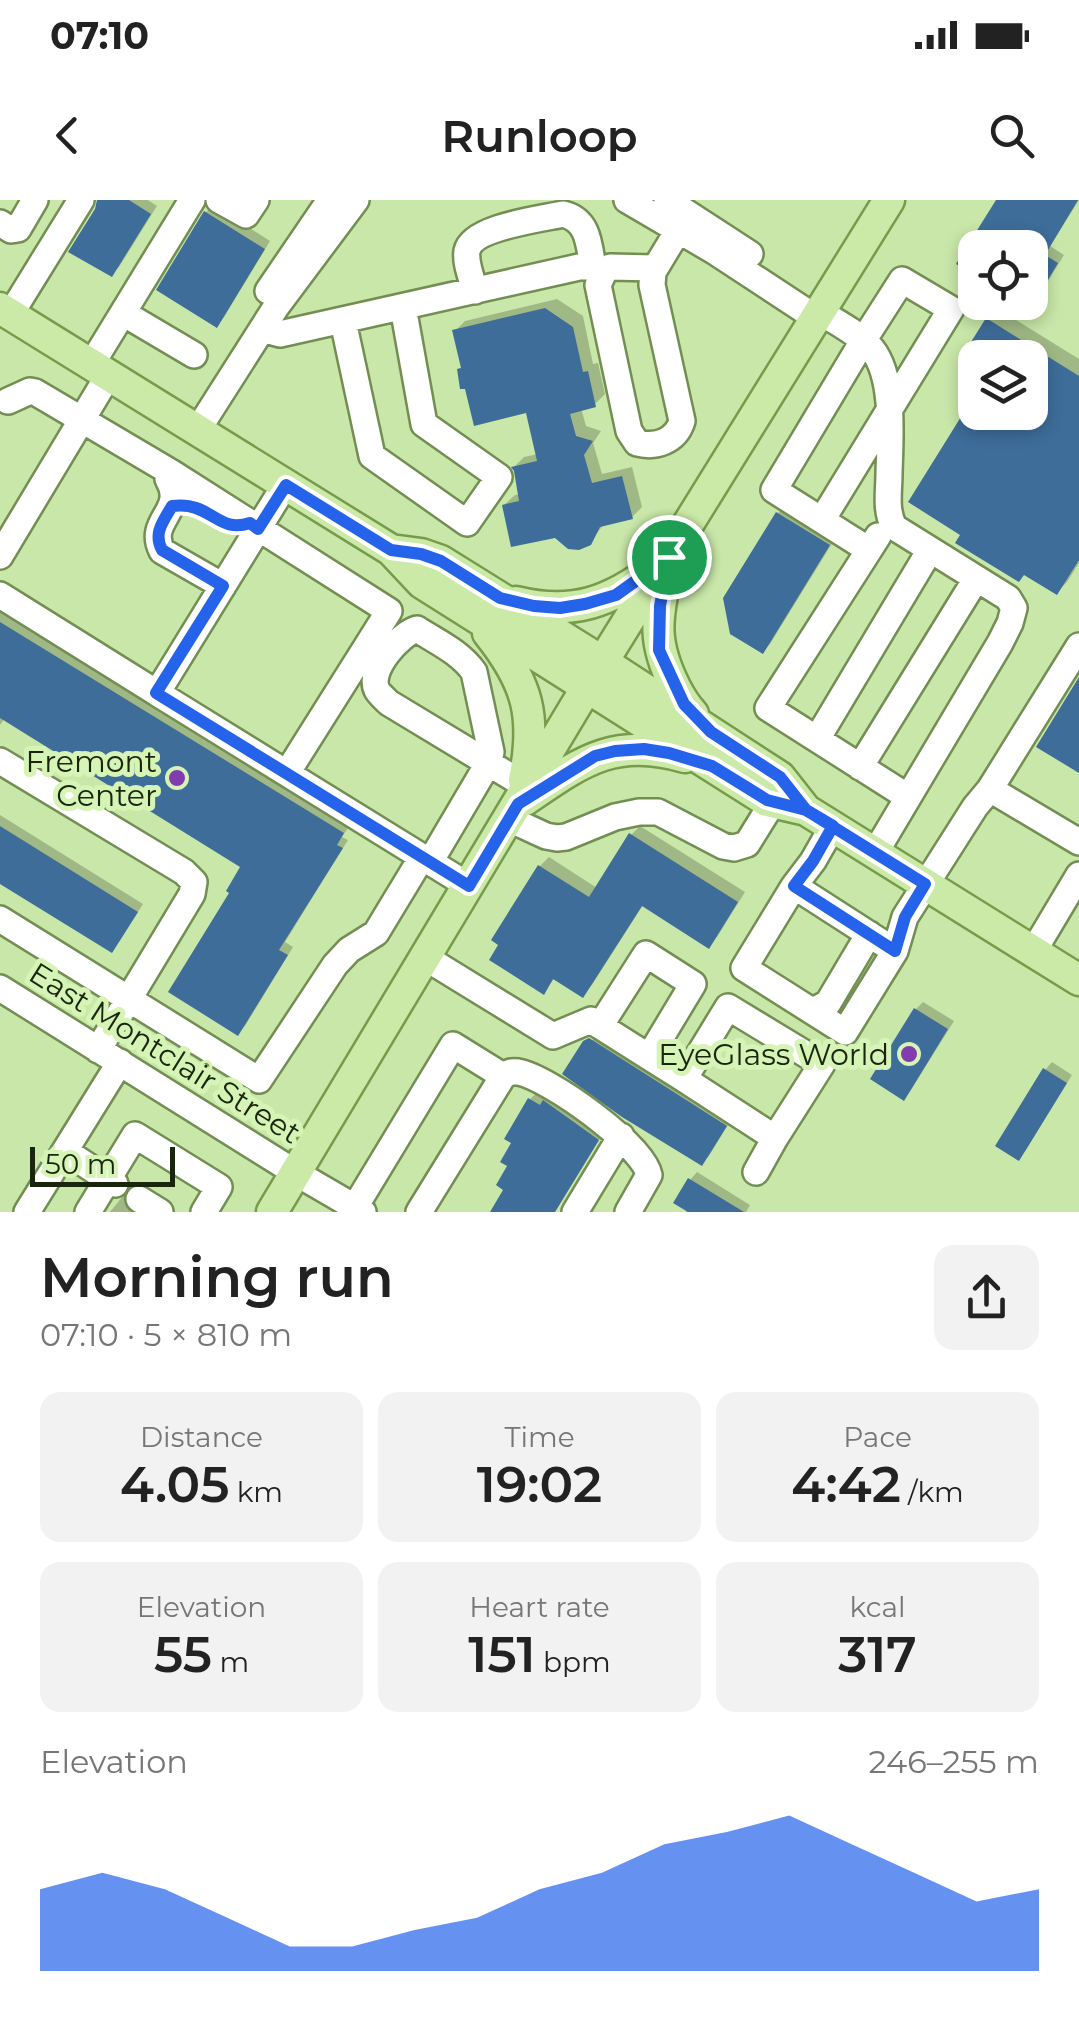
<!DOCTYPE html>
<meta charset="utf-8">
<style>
:root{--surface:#fff;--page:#f2f2f2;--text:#222;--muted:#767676;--accent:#2563eb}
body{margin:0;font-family:Montserrat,sans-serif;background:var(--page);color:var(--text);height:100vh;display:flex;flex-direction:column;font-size:38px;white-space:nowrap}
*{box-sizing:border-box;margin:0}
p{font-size:32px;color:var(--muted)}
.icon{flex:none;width:55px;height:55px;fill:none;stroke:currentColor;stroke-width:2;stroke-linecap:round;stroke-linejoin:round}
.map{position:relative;height:1012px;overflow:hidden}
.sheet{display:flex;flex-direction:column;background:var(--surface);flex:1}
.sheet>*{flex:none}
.fabs{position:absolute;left:958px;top:30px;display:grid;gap:20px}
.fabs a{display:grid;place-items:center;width:90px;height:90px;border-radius:20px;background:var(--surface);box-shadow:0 5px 15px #0003;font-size:50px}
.scale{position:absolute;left:30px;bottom:25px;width:145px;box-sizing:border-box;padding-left:10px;border:5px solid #1a250d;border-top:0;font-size:28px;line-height:35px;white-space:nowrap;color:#1a250d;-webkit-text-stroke:8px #d5f4b5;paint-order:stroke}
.pin{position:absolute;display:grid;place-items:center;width:85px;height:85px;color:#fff;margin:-42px;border:5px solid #fff;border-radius:50%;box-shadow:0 2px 10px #0007}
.round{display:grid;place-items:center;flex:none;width:105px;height:105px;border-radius:20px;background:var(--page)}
.overview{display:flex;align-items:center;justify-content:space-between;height:170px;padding:0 40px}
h1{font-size:55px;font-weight:600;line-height:75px}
.metrics{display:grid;grid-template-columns:repeat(3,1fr);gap:15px;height:170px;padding:10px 40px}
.metrics div{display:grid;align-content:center;border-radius:20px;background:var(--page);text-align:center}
.metrics b{font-size:50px;font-weight:600}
.metrics small{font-size:28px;font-weight:400}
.metrics p{font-size:28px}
.chart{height:280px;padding:20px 40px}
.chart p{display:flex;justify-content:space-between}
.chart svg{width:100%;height:180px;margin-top:10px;fill:var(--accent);opacity:.7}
.status{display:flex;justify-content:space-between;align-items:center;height:70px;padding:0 50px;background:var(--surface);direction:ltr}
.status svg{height:28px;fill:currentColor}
header{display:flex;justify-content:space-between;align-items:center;height:130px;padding:0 40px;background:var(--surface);font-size:45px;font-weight:600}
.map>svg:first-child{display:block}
.shadow{fill:#0003}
.building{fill:#3e6d9a}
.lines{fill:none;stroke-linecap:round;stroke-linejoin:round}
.minor-casing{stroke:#728e53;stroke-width:30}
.major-casing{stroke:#769b4b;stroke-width:35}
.minor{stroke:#fff;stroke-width:25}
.major{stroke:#cbe9a7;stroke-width:30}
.route-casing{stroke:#fff;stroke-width:20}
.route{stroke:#2563eb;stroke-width:12}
.poi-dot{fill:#823cb0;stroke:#d5f4b5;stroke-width:4}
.labels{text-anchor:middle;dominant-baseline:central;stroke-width:10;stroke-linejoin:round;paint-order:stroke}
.poi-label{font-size:30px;fill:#1a250d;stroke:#d5f4b5;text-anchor:end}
.street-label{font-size:30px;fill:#1a250d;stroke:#d5f4b5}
</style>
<div class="status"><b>07:10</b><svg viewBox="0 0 49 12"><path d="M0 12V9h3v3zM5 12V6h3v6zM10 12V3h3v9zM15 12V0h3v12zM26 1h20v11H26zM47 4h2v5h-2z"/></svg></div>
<header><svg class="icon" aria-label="back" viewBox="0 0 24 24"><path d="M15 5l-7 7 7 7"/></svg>Runloop<svg class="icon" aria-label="search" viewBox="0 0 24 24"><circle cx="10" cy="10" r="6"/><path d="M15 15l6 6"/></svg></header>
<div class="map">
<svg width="1079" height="1012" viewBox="0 0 1079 1012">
<rect width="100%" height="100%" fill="#c8e7a8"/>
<path class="shadow" d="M99 0H148L157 6 119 67 111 74Z
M999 0H1079L1050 46 1064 55 1037 99 1030 106 1024 102H1030V48H975V72L960 63Z
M214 5 270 41 224 117 217 125 159 89 206 12Z
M557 99 583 116 593 164 598 163 605 194 594 205 581 208 586 226 601 231 593 243 602 274 632 267 642 307 632 317 605 323 589 343 555 335 504 305 515 295 520 294 514 267 524 257 538 254 527 210 463 166 455 131 465 121Z
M998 109 1079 159V363L1067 382 1057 392 912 302 975 200V212H1030V158H975V161L965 155 987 119Z
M785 306 836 337 770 444 763 451 778 313Z
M0 410 350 625 342 637 348 640 285 742 293 747 245 826 238 833 233 692 244 666 5 518 0 525Z
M0 615 143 704 119 742 0 681Z
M640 626 745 692 717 737 708 746 643 705 592 785 583 794 555 778 543 792 540 666 549 657 597 688 631 635Z
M923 802 954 821 911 890 904 897 916 809Z
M602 836 732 918 709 956 701 963 585 843Z
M1052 862 1072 875 1026 950 1019 957 1045 870Z
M538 892 604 932 555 1012H493L506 989 514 942 507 938 530 899Z
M697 972 750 1005 746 1012H686L690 980Z
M133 989 155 1012H110L127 991Z"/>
<path class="building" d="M97 0H129L151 14 112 77 68 52 95 9Z
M996 0H1078L1045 55 1058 63 1030 110V48H975V75L956 64Z
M204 11 265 49 217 128 156 90Z
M545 108 573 127 583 172 588 171 596 207 570 214 576 236 593 241 584 255 592 283 622 276 633 319 600 327 591 345 579 350 568 349 555 338 511 347 502 305 519 301 514 271 511 267 537 261 526 213 474 226 465 189H460L457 169 461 168 452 130Z
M986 118 1079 176V360L1057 395 1024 375 1019 382 955 343 960 335 908 302 964 212H1030V158H961Z
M776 312 830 345 763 454 730 434 723 398Z
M0 422 344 633 337 645 343 648 279 750 288 755 238 836 168 792 229 693 226 691 240 667 0 518Z
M1079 477V573L1036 547Z
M0 626 138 712 112 753 0 684Z
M629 633 738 702 709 749 642 706 583 798 553 779 544 795 489 760 498 745 491 740 538 665 589 697Z
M914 808 948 829 904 901 870 879Z
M589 838 727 926 702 966 622 917 562 874 583 841Z
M1043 868 1067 883 1019 961 995 946Z
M528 898 540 905 543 900 599 940 555 1012H490L503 990 496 985 507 966 500 962 511 943 504 939Z
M688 978 744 1012H688L673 1003Z"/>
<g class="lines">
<defs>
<path id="minor" d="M219 0 246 15 256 0
M627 0 714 51 816 118
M667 0 750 54
M0 23 11 30 18 29 35 0
M655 68 610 67 604 72 598 85 629 231 637 243C656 248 676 241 682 221L652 85 653 72 688 14
M268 91 330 0
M475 91C472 79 465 63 467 51 472 27 541 19 563 14 589 20 589 45 593 68
M820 112C836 122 860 134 872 149 895 178 890 238 889 273 889 292 885 310 894 327L1008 398 1014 408 1010 423 1000 443 875 653
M123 113 194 155
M10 115 81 0
M343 121 372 256 467 323 499 277 424 224 403 107
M262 129 280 134 579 67H589L604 72
M91 165 192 0
M8 201 30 191 35 192 172 273 389 411 287 573
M197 231 276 107 356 0
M168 279C187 311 146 320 162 351L223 386
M822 320 951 109 902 80 863 141 774 290 869 350
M878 336 768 508 908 597
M0 356 108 176
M0 395 157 493 285 285
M157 493 469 686
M817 539 930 350
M0 561 184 672 194 682 192 694 98 850
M860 567 976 379
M990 589 1079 446
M509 619 546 636 557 638 566 637 615 617 639 612H658L723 646 734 648 747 644 773 602
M833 626 813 661 794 686 895 751 905 717 975 607 990 589 1079 642
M430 662 489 562 491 552 474 472C460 452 437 442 417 429 400 434 367 470 377 490 378 493 386 500 389 503L523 584
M794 686 744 768 845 832 895 751
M0 719 259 880 335 765 349 750 376 733 422 657
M1033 752 1079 675
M426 758 553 836 591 820 600 826 646 754 693 784 649 857 600 826
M0 788 296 973 363 1012
M813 811 828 803 869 734
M649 857 684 879 728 807 822 864 775 938 684 879
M65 951 115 984
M756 972 775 938
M139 999 160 1012
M355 1007 453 845 503 876
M27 1012 120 862
M88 1012 135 935 219 987 204 1012
M419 1012 503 876C510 872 510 871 518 872 548 877 643 945 649 975L628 1012
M575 1012 621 936"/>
<path id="major" d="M0 108 391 350 422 383 767 601 806 610
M391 350 421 354 441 361 603 462 780 577 806 610 1079 780
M666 375C656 421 653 443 675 487 680 497 685 505 693 514
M516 402C573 416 610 402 655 368
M488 433C528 483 537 517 524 580
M525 600C581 562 614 536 685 557
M272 1012 587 487 889 0"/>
</defs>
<use href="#minor" class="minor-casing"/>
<use href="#major" class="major-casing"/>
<use href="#minor" class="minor"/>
<use href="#major" class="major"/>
</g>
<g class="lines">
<defs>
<path id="route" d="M669 357 616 395 585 404 560 408 534 406 500 398 441 361 421 354 391 350 286 285 258 329 250 323C225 331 218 316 196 308 188 305 180 305 172 306 163 322 153 333 162 350L223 386 156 493 469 686 518 604 595 556 615 551 644 549 669 553 712 566 767 600 806 610 925 684 905 717 895 751 794 686 813 661 833 626 806 610 780 577 711 532 684 504 659 450 660 406 669 357"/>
</defs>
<use href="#route" class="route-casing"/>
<use href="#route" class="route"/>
</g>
<g class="poi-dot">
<circle cx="177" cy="578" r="10"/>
<circle cx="909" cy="854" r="10"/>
</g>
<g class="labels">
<g class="poi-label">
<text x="157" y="561">Fremont<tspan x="157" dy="34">Center</tspan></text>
<text x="889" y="854">EyeGlass World</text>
</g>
<g class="street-label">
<text transform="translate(165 853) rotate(32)">East Montclair Street</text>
</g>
</g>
</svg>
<div class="fabs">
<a><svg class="icon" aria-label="locate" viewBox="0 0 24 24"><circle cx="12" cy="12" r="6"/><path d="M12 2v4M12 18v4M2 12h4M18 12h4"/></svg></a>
<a><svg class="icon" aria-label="layers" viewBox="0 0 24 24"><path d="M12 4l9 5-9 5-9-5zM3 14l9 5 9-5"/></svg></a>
</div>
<div class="scale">50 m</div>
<div class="pin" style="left:669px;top:357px;background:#1e9e55"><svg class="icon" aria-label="arrive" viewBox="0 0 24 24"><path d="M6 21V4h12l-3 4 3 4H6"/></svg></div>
</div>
<section class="sheet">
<div class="overview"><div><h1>Morning run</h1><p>07:10 · 5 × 810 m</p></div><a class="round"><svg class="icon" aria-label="share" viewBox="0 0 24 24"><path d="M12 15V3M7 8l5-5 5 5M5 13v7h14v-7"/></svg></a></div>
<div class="metrics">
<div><p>Distance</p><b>4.05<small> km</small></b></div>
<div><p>Time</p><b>19:02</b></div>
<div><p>Pace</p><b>4:42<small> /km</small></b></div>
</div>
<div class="metrics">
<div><p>Elevation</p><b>55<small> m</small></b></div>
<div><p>Heart rate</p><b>151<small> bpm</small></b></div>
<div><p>kcal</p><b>317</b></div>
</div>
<div class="chart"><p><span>Elevation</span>246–255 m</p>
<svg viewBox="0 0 160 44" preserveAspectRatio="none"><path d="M0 44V24L10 20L20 24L30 31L40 38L50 38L60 34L70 31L80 24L90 20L100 13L110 10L120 6L130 13L140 20L150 27L160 24V44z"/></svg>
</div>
</section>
